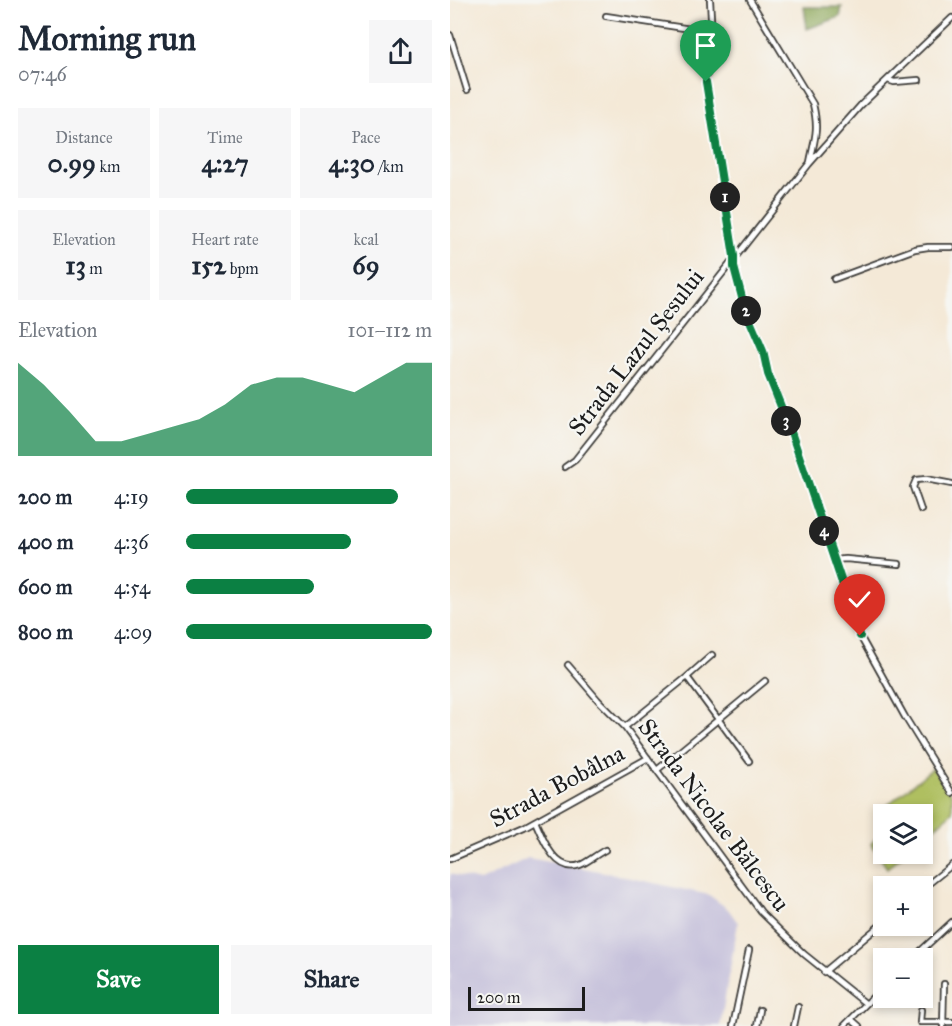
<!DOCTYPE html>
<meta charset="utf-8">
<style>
:root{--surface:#fff;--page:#f6f6f7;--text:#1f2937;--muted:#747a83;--accent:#0b8043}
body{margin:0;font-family:"IM FELL Great Primer",serif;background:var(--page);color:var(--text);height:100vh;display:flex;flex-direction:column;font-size:22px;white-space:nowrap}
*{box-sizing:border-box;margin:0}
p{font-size:20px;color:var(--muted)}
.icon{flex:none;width:33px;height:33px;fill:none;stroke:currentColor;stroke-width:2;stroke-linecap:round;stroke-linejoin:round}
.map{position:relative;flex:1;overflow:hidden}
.panel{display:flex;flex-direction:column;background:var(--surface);width:450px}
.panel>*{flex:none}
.tools{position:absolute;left:423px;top:804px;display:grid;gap:12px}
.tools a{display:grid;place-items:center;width:60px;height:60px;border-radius:0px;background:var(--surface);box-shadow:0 3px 9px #0003;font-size:30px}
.scale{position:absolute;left:18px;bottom:15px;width:117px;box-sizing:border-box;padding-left:6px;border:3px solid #1c1c1c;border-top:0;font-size:16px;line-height:21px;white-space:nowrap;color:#1c1c1c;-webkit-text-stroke:4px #f6f6f2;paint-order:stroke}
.pin{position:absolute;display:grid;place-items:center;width:51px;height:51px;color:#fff;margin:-62px -26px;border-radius:50% 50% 50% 0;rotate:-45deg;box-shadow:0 0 6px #0007}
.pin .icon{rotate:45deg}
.km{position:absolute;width:30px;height:30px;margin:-15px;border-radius:50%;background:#222;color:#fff;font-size:16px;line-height:30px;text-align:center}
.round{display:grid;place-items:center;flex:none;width:63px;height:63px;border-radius:0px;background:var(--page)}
.headline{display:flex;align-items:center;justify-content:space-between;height:102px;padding:0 18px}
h1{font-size:33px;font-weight:700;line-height:45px}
.figures{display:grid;grid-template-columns:repeat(3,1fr);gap:9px;height:102px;padding:6px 18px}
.figures div{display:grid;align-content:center;border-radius:0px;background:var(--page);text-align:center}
.figures b{font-size:26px;font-weight:700}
.figures small{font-size:16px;font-weight:400}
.figures p{font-size:16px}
.chart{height:168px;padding:12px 18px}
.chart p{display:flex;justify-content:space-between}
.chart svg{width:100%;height:108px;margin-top:6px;fill:var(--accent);opacity:.7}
.cta{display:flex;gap:12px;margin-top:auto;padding:12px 18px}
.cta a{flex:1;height:69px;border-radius:0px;background:var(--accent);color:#fff;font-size:24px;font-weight:700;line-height:69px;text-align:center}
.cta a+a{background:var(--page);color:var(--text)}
ul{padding:0 18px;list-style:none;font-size:20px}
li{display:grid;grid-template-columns:96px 72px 1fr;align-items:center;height:45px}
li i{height:15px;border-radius:8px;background:var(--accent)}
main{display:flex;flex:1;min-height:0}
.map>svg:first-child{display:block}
.industrial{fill:#c5c0da}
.green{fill:#afbf61;stroke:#666e3e;stroke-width:1.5}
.forest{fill:#8ba657;stroke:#54613a;stroke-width:1.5}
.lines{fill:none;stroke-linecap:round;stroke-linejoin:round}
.minor-casing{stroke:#3c3b38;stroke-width:8}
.minor{stroke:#fff;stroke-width:4.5}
.route-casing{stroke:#fff;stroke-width:12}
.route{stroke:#0b8043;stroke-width:8}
.labels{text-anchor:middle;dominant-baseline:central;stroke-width:4.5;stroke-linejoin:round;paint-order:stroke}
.street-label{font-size:24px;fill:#1c1c1c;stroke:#f6f6f2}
</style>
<main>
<section class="panel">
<div class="headline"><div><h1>Morning run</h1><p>07:46</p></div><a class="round"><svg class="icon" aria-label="share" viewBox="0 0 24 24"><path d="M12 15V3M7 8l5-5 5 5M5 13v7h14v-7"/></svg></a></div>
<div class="figures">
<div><p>Distance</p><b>0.99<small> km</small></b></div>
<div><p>Time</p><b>4:27</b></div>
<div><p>Pace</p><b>4:30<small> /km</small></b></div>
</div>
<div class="figures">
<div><p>Elevation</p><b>13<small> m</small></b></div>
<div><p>Heart rate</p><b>152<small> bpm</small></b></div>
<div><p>kcal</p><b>69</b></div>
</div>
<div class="chart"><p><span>Elevation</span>101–112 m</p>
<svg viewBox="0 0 160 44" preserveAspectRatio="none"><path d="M0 44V6L10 15L20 26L30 38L40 38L50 35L60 32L70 29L80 23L90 15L100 12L110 12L120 15L130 18L140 12L150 6L160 6V44z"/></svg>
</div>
<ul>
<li><b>200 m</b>4:19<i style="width:86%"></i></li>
<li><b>400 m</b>4:36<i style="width:67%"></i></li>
<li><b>600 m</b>4:54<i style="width:52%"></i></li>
<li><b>800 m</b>4:09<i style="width:100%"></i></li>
</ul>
<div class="cta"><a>Save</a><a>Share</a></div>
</section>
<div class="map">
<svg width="502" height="1026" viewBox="0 0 502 1026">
<rect width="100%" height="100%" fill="#f6f6f2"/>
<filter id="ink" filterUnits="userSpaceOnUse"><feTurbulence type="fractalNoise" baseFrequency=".0167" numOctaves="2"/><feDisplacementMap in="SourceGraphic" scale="12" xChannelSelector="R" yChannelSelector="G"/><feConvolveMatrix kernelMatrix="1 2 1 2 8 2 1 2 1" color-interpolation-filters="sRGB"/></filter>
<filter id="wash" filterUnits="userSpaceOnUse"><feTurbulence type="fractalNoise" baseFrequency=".008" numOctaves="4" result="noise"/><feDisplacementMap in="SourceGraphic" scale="24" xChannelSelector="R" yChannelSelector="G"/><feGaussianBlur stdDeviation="1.35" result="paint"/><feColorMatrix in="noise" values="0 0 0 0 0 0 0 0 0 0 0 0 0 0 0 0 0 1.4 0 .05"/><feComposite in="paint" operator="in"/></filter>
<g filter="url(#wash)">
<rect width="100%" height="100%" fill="#f4e9d7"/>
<path class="industrial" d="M78 858 139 869 259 895 278 909 288 923 270 1026H0V874L30 881Z"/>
<path class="green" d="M483 768 502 796V812L473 838 472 814H434L433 818 430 811Z
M433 830 434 854H454L437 868 421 844Z"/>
<path class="forest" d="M354 7H392L390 17 357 29Z"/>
</g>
<g filter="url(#ink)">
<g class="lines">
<defs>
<path id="minor" d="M260 0 261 18 256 82 284 256V266L295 309 313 351 318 374 340 429 410 636 455 717 502 793
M300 0 363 104C369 130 365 137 360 162
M156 16 260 32
M0 35 17 90
M438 80 444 82 469 80
M384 279 465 249 478 247H502
M115 467 125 460 359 164 411 105 502 18
M471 510 463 487 466 480 476 479 502 484
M384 560 396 559 449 564
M118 665 148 700 175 727 311 912 354 954 415 1003
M237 677 262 655
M175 727 237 677 299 761
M207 770 315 681
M85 821C92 837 105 874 130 865 138 862 147 854 155 850
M0 859 74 827 198 758
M472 889 502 865
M463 958 502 922
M374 972 434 922
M471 1010 470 1022H502
M401 1019 409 1026
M283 1026 299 950
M307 1026 310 1010
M344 1026 348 1007
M394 1026 434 986
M493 1026 494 984"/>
</defs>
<use href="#minor" class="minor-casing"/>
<use href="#minor" class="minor"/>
</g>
</g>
<g class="lines" filter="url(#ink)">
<defs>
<path id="route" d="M256 82 284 256V267L295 309 313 351 318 374 340 429 410 636"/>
</defs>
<use href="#route" class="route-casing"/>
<use href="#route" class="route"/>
</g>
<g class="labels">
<g class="street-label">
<text transform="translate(186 352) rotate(-52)">Strada Lazul Șesului</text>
<text transform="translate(107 786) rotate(-28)">Strada Bobâlna</text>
<text transform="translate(264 815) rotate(53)">Strada Nicolae Bălcescu</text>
</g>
</g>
</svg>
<div class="tools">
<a><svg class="icon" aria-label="layers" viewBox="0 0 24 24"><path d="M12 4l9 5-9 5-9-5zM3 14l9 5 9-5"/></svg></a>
<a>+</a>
<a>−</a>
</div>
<div class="scale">200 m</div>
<div class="pin" style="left:256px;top:82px;background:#1e9e55"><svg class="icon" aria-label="arrive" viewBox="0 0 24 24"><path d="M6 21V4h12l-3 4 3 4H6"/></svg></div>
<div class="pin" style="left:410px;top:636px;background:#d93025"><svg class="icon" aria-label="check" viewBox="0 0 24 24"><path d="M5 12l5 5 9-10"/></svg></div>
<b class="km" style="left:275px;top:197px">1</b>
<b class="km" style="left:296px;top:311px">2</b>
<b class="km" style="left:336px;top:421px">3</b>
<b class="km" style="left:374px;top:531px">4</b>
</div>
</main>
